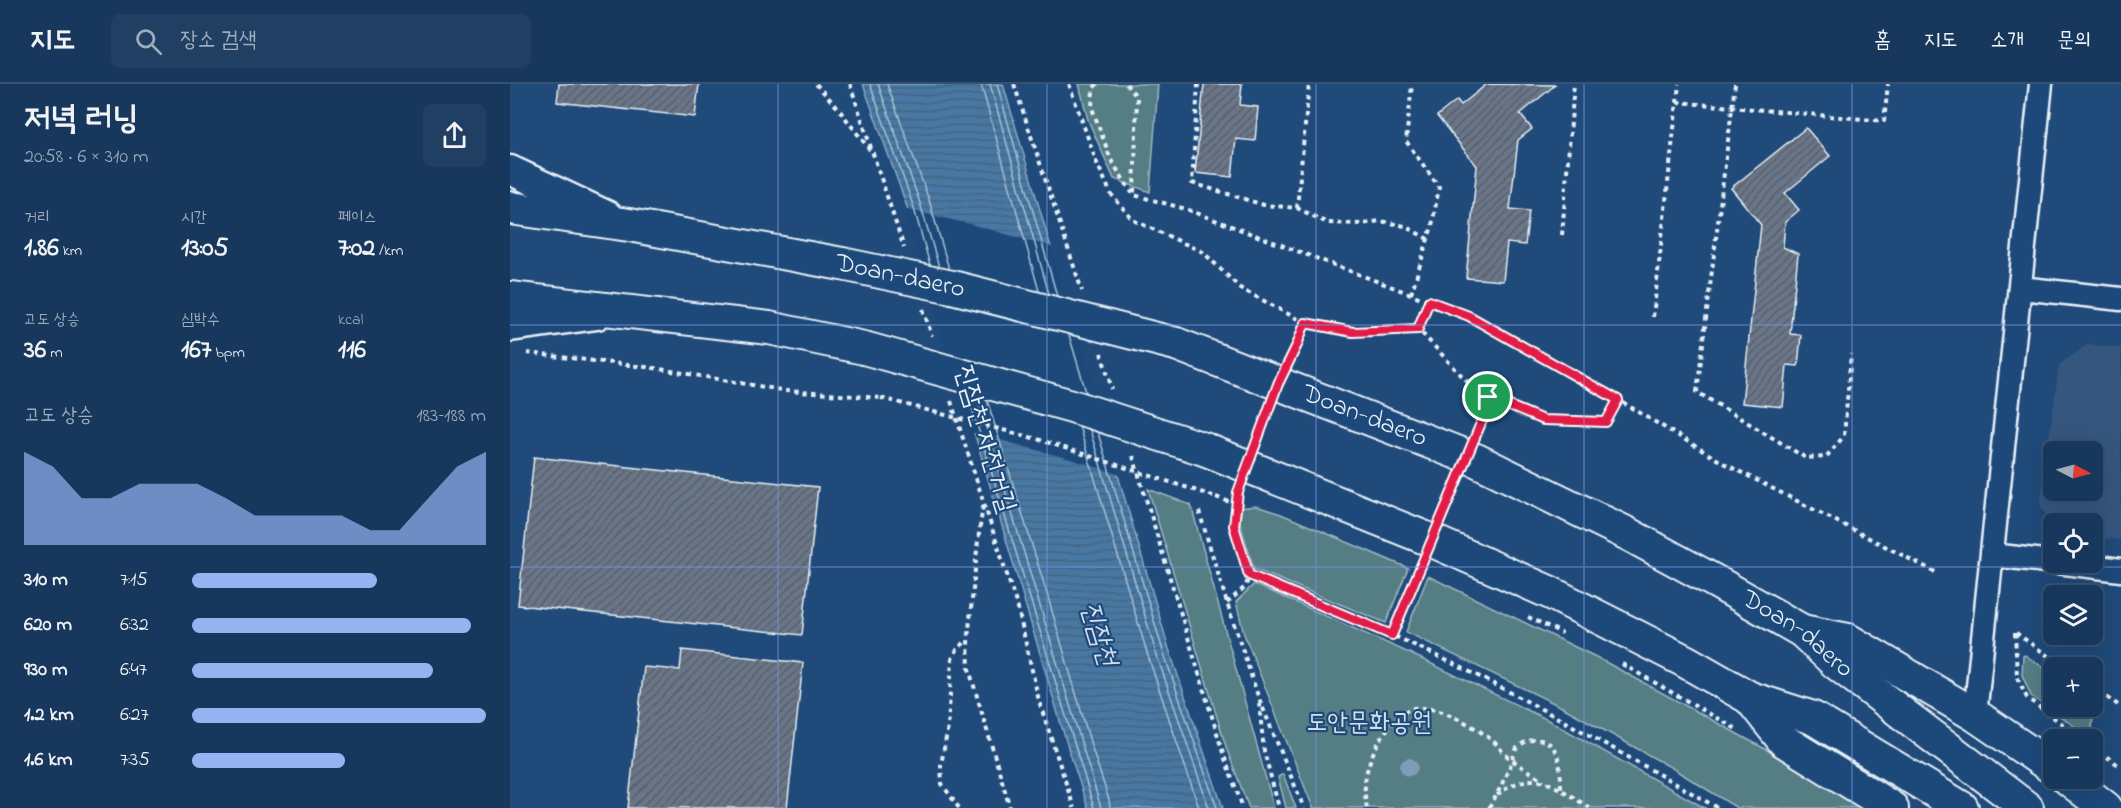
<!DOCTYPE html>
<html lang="ko">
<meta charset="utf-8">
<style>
:root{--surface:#17385c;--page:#203f62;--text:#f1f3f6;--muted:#9eacbb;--line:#365272;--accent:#95b2f1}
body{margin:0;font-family:"Indie Flower","Poor Story",sans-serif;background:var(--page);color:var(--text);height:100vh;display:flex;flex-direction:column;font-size:22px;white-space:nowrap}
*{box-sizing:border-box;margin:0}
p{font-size:20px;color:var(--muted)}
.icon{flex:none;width:33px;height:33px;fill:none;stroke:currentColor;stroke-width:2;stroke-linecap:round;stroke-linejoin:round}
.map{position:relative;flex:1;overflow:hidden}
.drawer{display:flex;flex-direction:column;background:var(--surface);width:510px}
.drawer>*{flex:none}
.needle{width:39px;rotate:96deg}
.fabs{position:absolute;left:1533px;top:357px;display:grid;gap:12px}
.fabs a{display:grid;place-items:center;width:60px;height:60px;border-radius:9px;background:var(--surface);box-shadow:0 6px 24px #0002,0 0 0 2px var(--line);font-size:30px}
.pin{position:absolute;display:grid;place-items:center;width:51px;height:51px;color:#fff;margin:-26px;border:3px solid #fff;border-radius:50%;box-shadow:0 2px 6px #0007}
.round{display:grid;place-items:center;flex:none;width:63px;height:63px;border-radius:9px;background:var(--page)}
.headline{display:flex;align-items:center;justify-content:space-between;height:102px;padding:0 24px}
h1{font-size:33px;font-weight:800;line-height:45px}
.stats{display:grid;grid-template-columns:repeat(3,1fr);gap:9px;height:102px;padding:6px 24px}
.stats div{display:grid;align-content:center}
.stats b{font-size:26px;font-weight:800}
.stats small{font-size:16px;font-weight:400}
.stats p{font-size:16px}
.chart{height:168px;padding:12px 24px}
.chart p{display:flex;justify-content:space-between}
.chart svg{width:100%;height:108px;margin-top:6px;fill:var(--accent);opacity:.7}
ul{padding:0 24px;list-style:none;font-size:20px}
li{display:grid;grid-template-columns:96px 72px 1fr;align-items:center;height:45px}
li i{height:15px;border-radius:8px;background:var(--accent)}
header{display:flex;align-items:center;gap:36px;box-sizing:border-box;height:84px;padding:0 30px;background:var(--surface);border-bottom:2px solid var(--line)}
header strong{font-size:28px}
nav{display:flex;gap:33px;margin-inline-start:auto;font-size:21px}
.search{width:420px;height:54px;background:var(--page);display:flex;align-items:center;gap:15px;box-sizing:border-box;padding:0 21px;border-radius:9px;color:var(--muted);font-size:22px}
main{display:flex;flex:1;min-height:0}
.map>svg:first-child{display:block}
.built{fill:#35577e;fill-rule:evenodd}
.green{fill:#557d84;stroke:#9eb7be;stroke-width:1.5}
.water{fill:url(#water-rules);stroke:#87a8c5;stroke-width:1.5}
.pier{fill:#1f4a7a}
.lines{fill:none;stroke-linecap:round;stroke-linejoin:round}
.shore{stroke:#a7c1d6;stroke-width:1.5}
.building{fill:url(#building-hatch);stroke:#e8f1f8;stroke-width:1.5}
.minor-casing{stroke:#e8f1f8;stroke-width:27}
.tertiary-casing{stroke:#e8f1f8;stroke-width:33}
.secondary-casing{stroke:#e8f1f8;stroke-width:36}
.path{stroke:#e8f1f8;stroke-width:4;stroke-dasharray:4.5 4.5;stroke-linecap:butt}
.minor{stroke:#1f4a7a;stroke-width:22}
.tertiary{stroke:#1f4a7a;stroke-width:28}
.secondary{stroke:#1f4a7a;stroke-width:32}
.secondary-bridge-casing{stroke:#e8f1f8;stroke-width:36;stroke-linecap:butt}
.path-bridge{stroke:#e8f1f8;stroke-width:4;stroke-dasharray:4.5 4.5;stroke-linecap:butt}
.secondary-bridge{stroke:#1f4a7a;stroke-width:32}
.tree{fill:#819cb6}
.route-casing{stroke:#fff;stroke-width:12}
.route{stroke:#e11d48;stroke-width:8}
.grid{fill:none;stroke:#7897e6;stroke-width:1.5;stroke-opacity:0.55}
.labels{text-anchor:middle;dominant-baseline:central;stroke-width:4.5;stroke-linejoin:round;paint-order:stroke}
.street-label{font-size:26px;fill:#e8f1f8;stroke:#1f4a7a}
.park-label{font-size:26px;fill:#d2e0e7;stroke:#1f4a7a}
.water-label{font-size:27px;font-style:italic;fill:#d0dfeb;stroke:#1f4a7a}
</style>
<header>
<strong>지도</strong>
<div class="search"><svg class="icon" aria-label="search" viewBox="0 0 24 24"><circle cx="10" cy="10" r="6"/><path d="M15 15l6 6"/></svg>장소 검색</div>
<nav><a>홈</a><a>지도</a><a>소개</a><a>문의</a></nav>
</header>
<main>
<section class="drawer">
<div class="headline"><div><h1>저녁 러닝</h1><p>20:58 · 6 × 310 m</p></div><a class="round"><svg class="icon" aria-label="share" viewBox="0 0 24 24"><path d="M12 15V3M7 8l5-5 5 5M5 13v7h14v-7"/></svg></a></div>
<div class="stats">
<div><p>거리</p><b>1.86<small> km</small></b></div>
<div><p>시간</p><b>13:05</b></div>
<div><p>페이스</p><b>7:02<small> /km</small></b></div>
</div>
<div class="stats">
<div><p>고도 상승</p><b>36<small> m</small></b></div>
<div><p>심박수</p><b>167<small> bpm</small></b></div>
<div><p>kcal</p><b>116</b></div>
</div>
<div class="chart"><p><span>고도 상승</span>183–188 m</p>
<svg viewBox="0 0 160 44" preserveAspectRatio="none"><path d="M0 44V6L10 12L20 25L30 25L40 19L50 19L60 19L70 25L80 32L90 32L100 32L110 32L120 38L130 38L140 25L150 12L160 6V44z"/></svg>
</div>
<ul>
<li><b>310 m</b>7:15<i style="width:63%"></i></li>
<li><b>620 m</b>6:32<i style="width:95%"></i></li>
<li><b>930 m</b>6:47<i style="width:82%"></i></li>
<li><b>1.2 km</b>6:27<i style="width:100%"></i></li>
<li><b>1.6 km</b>7:35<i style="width:52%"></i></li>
</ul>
</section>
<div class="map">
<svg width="1611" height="724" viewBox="0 0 1611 724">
<defs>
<pattern id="water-rules" width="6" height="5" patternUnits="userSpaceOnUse" patternTransform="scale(1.5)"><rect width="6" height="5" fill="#4678a3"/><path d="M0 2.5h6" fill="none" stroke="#46627b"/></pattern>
<pattern id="building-hatch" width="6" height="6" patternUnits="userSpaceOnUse" patternTransform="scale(1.5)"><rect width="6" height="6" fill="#697588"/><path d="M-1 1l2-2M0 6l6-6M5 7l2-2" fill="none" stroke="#585e69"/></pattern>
</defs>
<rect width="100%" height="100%" fill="#1f4a7a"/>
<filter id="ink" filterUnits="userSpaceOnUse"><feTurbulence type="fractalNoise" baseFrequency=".0167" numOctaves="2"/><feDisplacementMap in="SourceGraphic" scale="12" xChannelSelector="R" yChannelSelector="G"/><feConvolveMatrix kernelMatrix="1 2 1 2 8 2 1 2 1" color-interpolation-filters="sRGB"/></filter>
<g filter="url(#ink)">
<path class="built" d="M1578 260 1611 264V456L1583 453 1582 440 1543 441 1530 421 1549 281ZM1544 368H1582V406H1544Z"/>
<path class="green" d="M569 0H648L640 108 604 95 578 36Z
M638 405 681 421 764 724H739L717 666Z
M746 422 771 430 898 484 876 539 744 485 729 436V424Z
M918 492 1088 574 1268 672 1355 724H1227L1162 684 1054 624 896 548Z
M744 500 899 569 1038 636 1195 724H803L734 550 726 518Z
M1515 571 1543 590 1544 622H1582L1584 617 1582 647 1574 649 1521 612 1512 591 1513 572Z
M773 690 786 724H776L768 693Z"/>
<path class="water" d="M353 0H493L659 565 713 724H578L559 667 397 123Z"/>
<path class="pier" d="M395 125 460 140 542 163 610 391 564 376 460 348Z"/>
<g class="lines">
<path class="shore" d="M360 0 403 121 420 181
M368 0 410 119 429 183
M377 0 419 116 439 185
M471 0 529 207
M480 0 539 210
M487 0 547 212
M559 251 576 308
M458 311 584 724
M467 313 591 724
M477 316 535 503 581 661 599 716 600 724
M569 342 638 572 689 724
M580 346 646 569 699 724
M588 349 653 567 707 724"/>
</g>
<path class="building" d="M49 0H189L185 33 47 18Z
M694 0H732L730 21 748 23 745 57 726 55 722 93 685 89Z
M977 0 1045 1 1010 30 1022 45 1008 56 1000 125 1019 127 1015 161 997 159 993 197 956 194 967 82 927 32 947 16 951 21Z
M1296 44 1320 72 1275 109 1289 126 1275 138 1273 163 1288 170 1280 250 1291 251 1288 282 1277 281 1273 323 1232 319 1251 141 1221 104Z
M24 373 308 403 292 551 8 521Z
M172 566 293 579 277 724H118L134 583 170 586Z"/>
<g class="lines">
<defs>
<path id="minor" d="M1510 204 1611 215
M1482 471 1544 478
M1547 478 1611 486
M1465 631 1531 0"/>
<path id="tertiary" d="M0 86 98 132
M0 243 87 231"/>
<g id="secondary">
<path d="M0 124 119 141 332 180"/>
<path d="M0 214 259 244 354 264"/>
<path id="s1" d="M666 260 966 376 1118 450 1208 499 1292 547 1326 579 1517 724"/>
<path d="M694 365 923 457 1041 509 1175 577 1240 614 1303 634 1452 724"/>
<path d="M1292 547 1338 556 1465 631 1544 685"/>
<path d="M1240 614 1274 657 1382 724"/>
<path d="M1557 694 1596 724"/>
</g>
</defs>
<use href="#minor" class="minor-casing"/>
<use href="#tertiary" class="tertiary-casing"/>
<use href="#secondary" class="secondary-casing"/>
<path class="path" d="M306 0 327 23 363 70
M340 0 394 164
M504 0 572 207
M559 0 586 77 601 110 623 136 693 168 730 204 795 239 843 248 908 245
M587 0 583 5 582 24 601 76 622 109
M616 0 627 13 624 111 676 125 959 232 1097 309 1215 380 1429 490
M688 0 682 99 754 121 787 124 817 139 852 140 870 137 895 142 918 155
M1225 0 1187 308 1296 374 1316 373 1334 352 1341 270
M1167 18 1374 37 1378 0
M787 124 799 0
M1052 151 1064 0
M901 210 922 142 929 103 896 57 902 0
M919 217 908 245 969 310 1033 336 1096 338 1108 316
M413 225 422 252
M1143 233 1169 0
M17 269 144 284 277 307 371 314
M591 269 602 305
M781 274 795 239
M441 317 508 525 529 617 564 724
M968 346 977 325 978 313
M747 357 759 325
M623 372 714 672 733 724
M728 409 724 442 739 491C786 511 834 530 882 551 994 601 1101 663 1208 724
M706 413 728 421
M473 422 468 456 458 555 459 585 500 724
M689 427 717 519 748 612 794 724
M933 432 947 397
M717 519 736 502 739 491
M1018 533 1052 549
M1505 549 1507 593 1517 614 1574 656
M1506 549 1555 584
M882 551 912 483
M1112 580 1228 646
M1582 603 1611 623
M749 619 754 667 769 724
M1582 662 1611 683
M987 711C1026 681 1044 702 1080 724
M449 724 432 700 431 681 438 643 442 575 447 566 457 556
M857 724C851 698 858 676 871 654 879 643 889 627 904 624 929 621 965 642 983 657 988 661 991 667 996 671 1007 681 1021 688 1034 697
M979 724C987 711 994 696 1000 682 1003 676 1004 669 1007 664 1012 659 1017 656 1024 656 1051 653 1051 687 1051 707"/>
<use href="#minor" class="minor"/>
<use href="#tertiary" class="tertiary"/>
<use href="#secondary" class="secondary"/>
<defs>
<path id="secondary-bridge" d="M332 180 442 203 666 260
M354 264 562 322 694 365"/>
</defs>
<use href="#secondary-bridge" class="secondary-bridge-casing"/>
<path class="path-bridge" d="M371 314 527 355 706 413"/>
<use href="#secondary-bridge" class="secondary-bridge"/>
</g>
<circle class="tree" cx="899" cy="683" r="9"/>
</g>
<g class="lines" filter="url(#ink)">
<defs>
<path id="route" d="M919 217 959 232 1108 316 1096 338 1033 336 978 313 974 332 882 551 739 491 724 442 728 408 768 300 787 261 795 239 843 248 908 245Z"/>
</defs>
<use href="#route" class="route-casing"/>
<use href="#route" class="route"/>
</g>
<path class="grid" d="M268 0V724M537 0V724M806 0V724M1074 0V724M1342 0V724M0 241H1611M0 483H1611"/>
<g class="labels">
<g class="street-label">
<text transform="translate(390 193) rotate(12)">Doan-daero</text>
<text stroke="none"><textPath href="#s1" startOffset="202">Doan-daero</textPath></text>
<text transform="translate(474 355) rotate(73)">진잠천 자전거길</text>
<text stroke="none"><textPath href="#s1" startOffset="688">Doan-daero</textPath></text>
</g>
<g class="park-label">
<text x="859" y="640">도안문화공원</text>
</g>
<g class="water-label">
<text transform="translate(588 550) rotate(73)">진잠천</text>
</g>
</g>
</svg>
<div class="fabs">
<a><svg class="needle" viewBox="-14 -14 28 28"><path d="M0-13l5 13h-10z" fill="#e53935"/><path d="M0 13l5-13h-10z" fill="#9eacbb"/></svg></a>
<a><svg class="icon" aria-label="locate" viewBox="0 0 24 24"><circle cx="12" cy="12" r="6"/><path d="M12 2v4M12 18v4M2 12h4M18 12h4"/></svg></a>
<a><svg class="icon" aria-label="layers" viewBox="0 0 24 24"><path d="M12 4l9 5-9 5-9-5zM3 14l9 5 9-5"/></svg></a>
<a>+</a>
<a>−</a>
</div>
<div class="pin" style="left:978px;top:313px;background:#1e9e55"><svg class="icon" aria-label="arrive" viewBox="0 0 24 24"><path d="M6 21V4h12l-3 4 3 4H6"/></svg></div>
</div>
</main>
